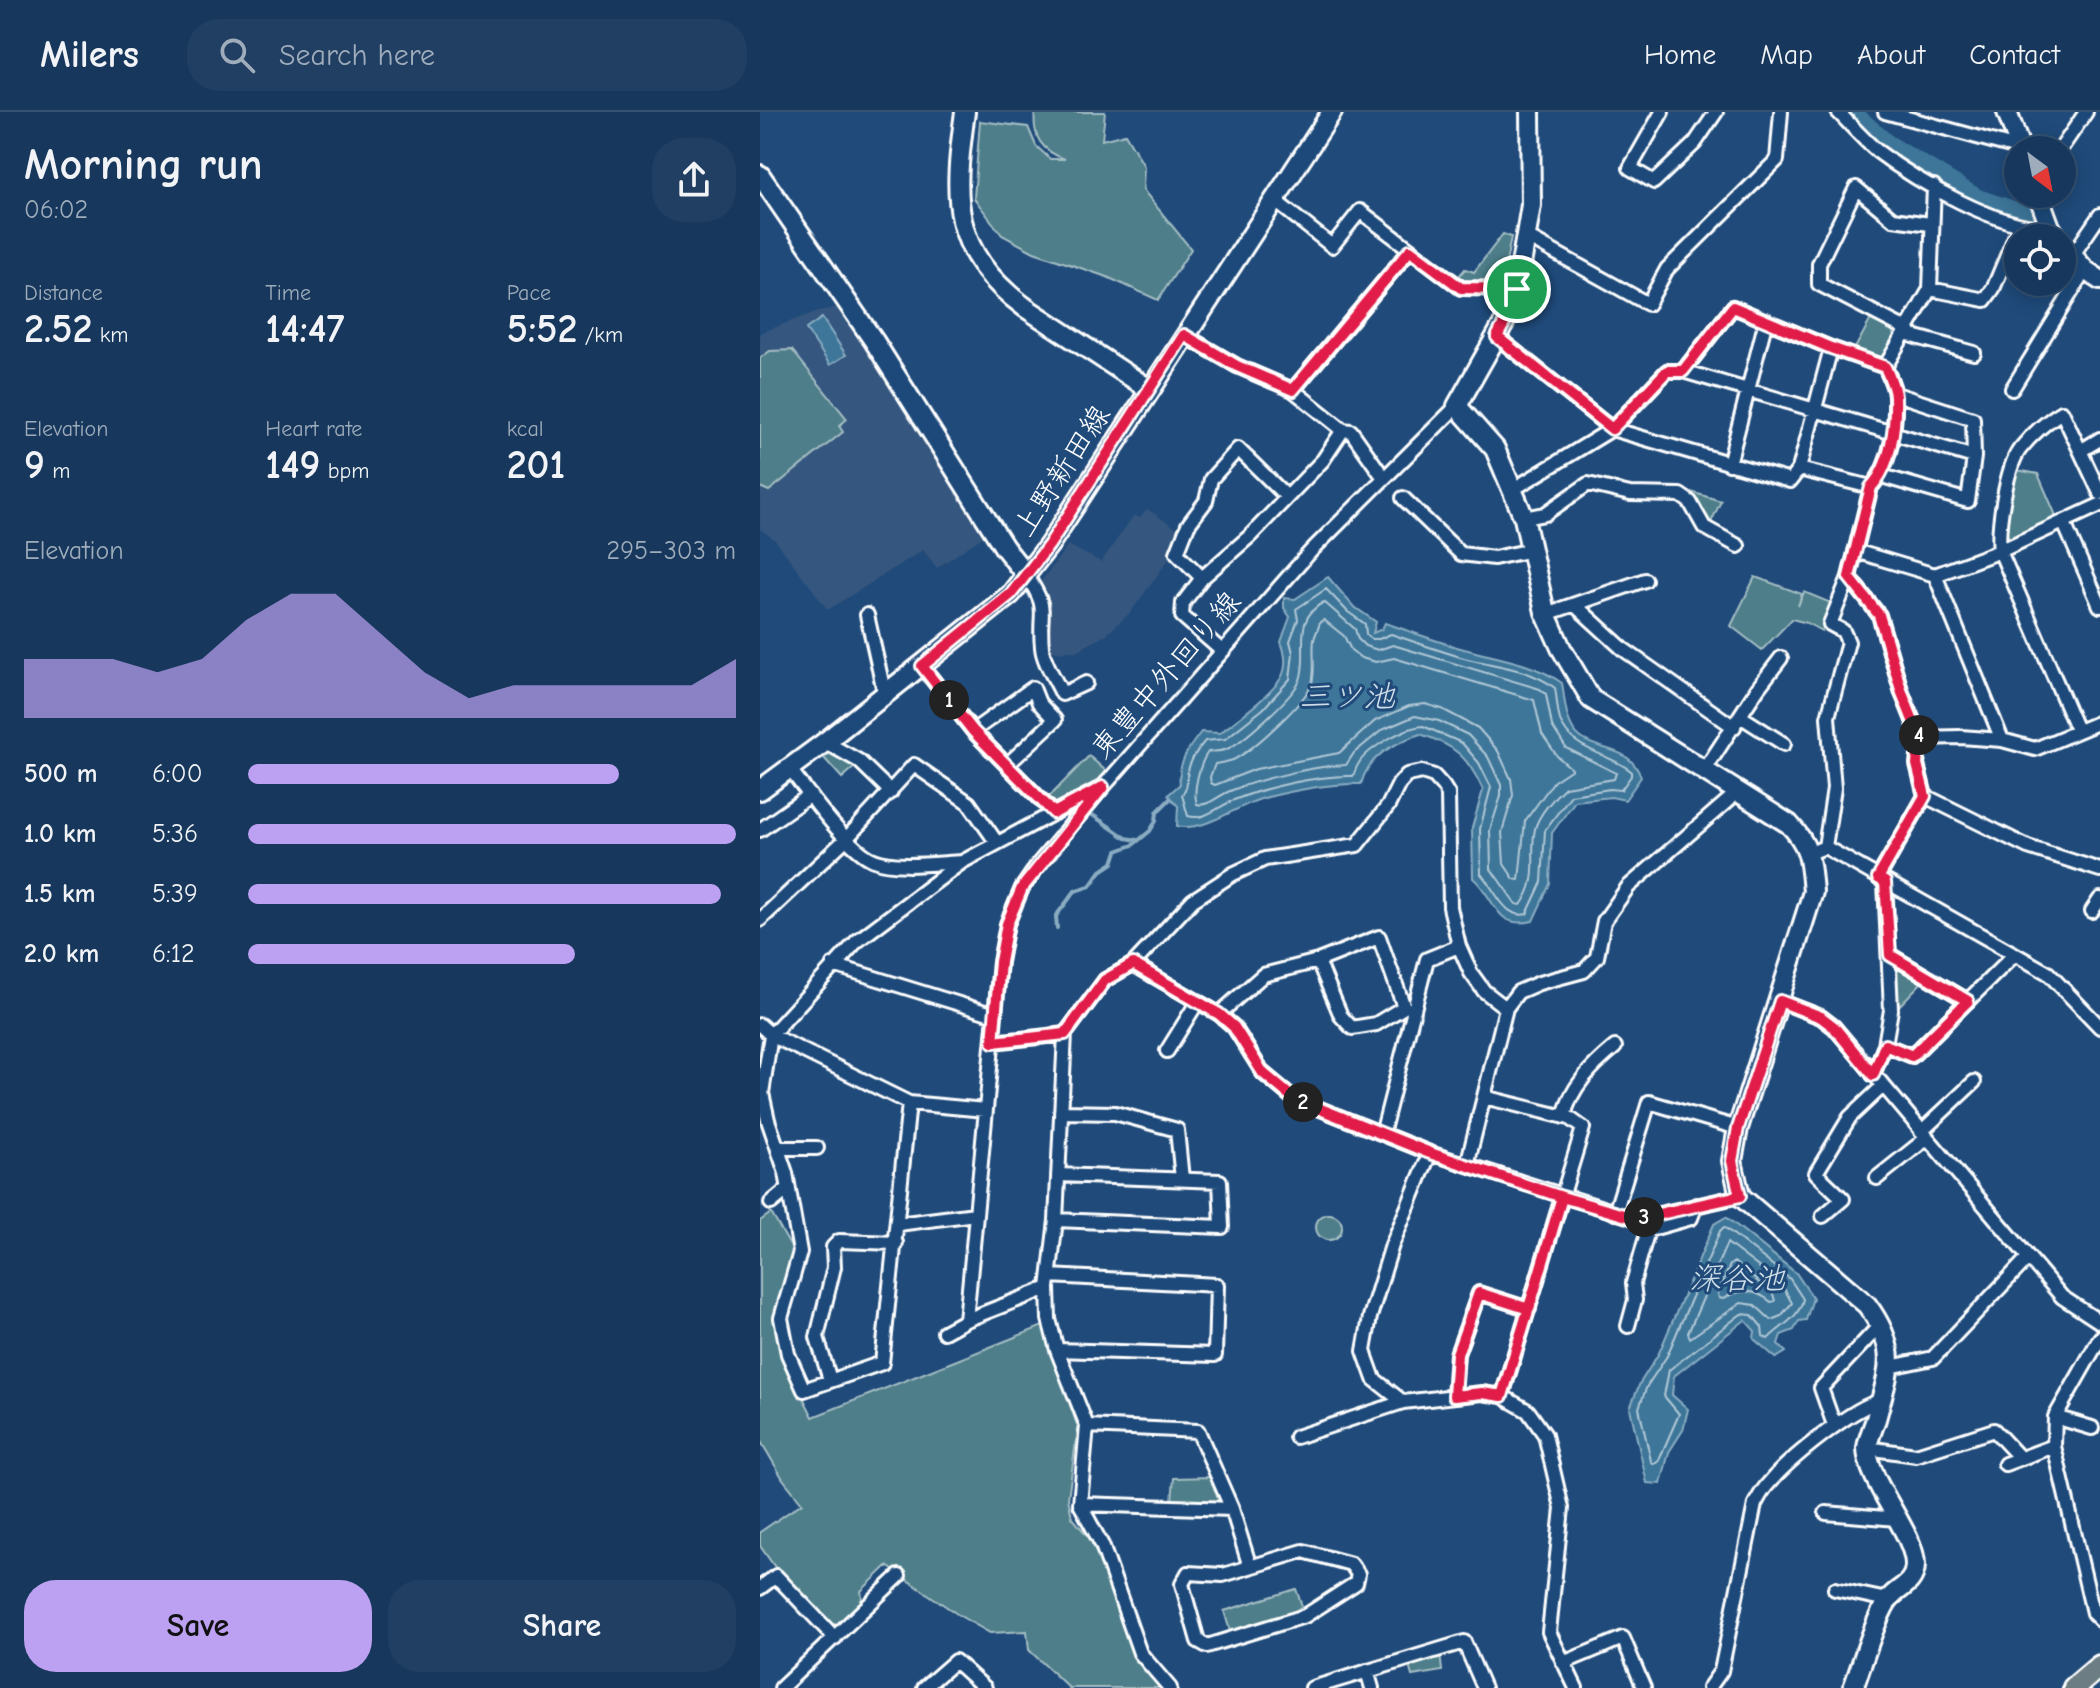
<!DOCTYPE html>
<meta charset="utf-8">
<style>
:root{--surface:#17385c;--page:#203f62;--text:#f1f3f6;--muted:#9eacbb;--line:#365272;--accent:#bca0f2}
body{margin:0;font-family:"Comic Neue","Klee One",sans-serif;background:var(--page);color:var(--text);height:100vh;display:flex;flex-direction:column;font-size:30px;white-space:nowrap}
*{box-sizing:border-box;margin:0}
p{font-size:26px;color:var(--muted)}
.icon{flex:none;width:44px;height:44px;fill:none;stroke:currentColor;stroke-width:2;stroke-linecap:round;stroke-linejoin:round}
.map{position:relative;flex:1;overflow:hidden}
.panel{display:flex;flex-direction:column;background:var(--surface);width:760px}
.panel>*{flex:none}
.needle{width:52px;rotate:148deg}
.buttons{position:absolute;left:1244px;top:24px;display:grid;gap:16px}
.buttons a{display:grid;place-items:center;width:72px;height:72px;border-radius:50%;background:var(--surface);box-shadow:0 4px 20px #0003,0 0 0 2px var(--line);font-size:40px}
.pin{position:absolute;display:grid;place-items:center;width:68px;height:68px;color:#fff;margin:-34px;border:4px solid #fff;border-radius:50%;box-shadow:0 2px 8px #0007}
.km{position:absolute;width:40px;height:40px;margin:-20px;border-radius:50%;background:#222;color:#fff;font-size:22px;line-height:40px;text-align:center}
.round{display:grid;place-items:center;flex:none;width:84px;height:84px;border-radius:32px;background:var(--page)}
.summary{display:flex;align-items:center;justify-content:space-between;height:136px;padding:0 24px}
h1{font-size:44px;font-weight:700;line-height:60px}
.stats{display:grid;grid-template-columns:repeat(3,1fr);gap:12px;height:136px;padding:8px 24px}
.stats div{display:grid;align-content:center}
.stats b{font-size:40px;font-weight:700}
.stats small{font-size:22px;font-weight:400}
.stats p{font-size:22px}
.chart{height:224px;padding:16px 24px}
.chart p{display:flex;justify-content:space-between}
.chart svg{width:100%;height:144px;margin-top:8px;fill:var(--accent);opacity:.7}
.primary-button{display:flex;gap:16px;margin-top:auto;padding:16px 24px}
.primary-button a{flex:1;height:92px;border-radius:32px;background:var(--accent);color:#111;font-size:32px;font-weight:700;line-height:92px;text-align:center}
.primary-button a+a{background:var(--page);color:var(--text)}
ul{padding:0 24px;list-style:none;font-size:26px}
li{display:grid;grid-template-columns:128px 96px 1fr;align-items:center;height:60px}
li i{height:20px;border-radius:10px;background:var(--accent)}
header{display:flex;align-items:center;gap:48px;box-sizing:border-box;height:112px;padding:0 40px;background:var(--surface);border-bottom:2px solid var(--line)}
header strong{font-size:38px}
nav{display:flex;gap:44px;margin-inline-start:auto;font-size:28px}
.search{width:560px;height:72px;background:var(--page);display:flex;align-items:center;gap:20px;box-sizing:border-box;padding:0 28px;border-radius:32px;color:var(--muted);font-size:30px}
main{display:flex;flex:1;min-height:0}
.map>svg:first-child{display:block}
.built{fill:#35567e}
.green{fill:#4d7e89;stroke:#a6bec4;stroke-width:2}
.water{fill:#3e7699;stroke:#8badc2;stroke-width:2}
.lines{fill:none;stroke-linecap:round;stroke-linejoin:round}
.shore{stroke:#b2c8d6;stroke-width:2}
.stream{stroke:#8badc2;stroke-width:4}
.river{stroke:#3e7699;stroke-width:22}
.street-casing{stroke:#fff;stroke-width:18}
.secondary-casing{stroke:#fff;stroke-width:24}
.primary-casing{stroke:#fff;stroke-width:26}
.street{stroke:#1f4a7a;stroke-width:12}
.secondary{stroke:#1f4a7a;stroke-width:18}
.primary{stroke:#6c7e84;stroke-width:20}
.route-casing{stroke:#fff;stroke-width:16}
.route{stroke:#e11d48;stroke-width:10}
.labels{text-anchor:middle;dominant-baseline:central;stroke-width:6;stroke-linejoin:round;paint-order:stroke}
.street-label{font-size:30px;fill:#fff;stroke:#1f4a7a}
.water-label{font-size:32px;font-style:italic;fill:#cfdde6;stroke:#1f4a7a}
</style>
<header>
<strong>Milers</strong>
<div class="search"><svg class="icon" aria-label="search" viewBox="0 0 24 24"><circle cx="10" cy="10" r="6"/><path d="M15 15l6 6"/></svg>Search here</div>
<nav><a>Home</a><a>Map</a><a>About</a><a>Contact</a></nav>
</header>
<main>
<section class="panel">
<div class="summary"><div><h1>Morning run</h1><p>06:02</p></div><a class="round"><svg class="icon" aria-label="share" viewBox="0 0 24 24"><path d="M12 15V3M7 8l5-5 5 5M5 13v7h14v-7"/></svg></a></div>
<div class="stats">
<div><p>Distance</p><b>2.52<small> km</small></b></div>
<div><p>Time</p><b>14:47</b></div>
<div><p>Pace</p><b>5:52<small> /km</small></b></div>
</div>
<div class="stats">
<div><p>Elevation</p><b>9<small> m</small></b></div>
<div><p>Heart rate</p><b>149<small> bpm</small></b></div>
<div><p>kcal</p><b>201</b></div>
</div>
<div class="chart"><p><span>Elevation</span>295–303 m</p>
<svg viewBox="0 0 160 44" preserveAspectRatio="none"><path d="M0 44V26L10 26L20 26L30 30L40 26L50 14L60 6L70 6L80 18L90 30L100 38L110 34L120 34L130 34L140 34L150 34L160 26V44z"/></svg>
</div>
<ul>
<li><b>500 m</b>6:00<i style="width:76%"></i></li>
<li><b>1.0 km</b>5:36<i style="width:100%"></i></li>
<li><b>1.5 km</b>5:39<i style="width:97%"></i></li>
<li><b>2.0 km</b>6:12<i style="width:67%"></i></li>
</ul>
<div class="primary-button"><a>Save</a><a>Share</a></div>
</section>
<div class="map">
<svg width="1340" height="1576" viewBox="0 0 1340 1576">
<rect width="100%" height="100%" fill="#1f4a7a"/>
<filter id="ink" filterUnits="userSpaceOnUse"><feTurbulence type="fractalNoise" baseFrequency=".0125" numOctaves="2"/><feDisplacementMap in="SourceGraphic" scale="16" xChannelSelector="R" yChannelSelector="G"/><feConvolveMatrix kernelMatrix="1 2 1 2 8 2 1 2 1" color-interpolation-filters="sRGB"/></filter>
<g filter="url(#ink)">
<path class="built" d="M79 195 224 424 177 456 163 438 68 498 15 428 0 417V221L58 199Z
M387 397 419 418 409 447 371 500 346 523 317 539 287 540 288 492 280 471 308 433 341 450 374 403 380 406Z"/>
<path class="green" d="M275 0H345L342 28 365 22 384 54 383 78 431 137 398 188 347 165 274 140 242 123 214 86 220 9 268 15 276 34 290 47H305C282 39 272 25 275 0Z
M743 122 751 125 743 166C729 172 711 175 698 165L705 157 714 160Z
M1112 205 1131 215 1134 224 1122 246 1116 248 1094 238Z
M32 238 87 307 79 314 83 320 9 379 0 375V246L10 239Z
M1257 358 1278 362 1297 406 1252 426 1245 423 1243 418Z
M931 380 961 389 949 415 930 384Z
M995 465 1042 482 1038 494 1044 480 1071 491 1062 519 1047 511 1032 507 1002 538 971 514Z
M71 640 96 654 82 666 64 646Z
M329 644 347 660 327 676 297 693 287 687Z
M1138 852 1164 868 1139 894 1135 892 1134 856Z
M11 1101 35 1142 16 1206 25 1250 53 1305 283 1214 318 1316 308 1386 312 1405 334 1432 373 1541 403 1576H309L269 1538 267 1519 230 1521 200 1504 127 1454 101 1479C106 1494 85 1518 69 1511L17 1458 0 1434V1420L42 1391 23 1367 0 1328V1109Z
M556 1115a13 13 0 1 1 26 0a13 13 0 1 1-26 0Z
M452 1365 463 1387 459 1391 412 1389 414 1366Z
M536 1477 542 1494 534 1500 470 1519 464 1499Z
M680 1540 682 1559 652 1564 648 1550Z"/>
<path class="water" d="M62 206 86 243 70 253 46 217Z
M568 465 593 494 616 510 613 521 622 517 625 511C653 520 680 531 708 538 741 547 774 551 802 571 805 587 805 613 820 625 839 641 869 632 881 665L865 688 851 685 815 689 792 721 790 772 773 809C734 818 737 787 713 766L712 716 723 678C708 645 695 633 660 622 633 632 609 643 601 672 568 671 535 678 504 686 477 693 444 721 417 714L418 694 408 683 420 672C417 652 429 635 441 620L460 621C476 608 516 580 523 562 527 552 525 539 521 530L530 505 524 496V486L535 487Z
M966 1105 1036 1161 1053 1186 1046 1208 1039 1209 1034 1218 1021 1223 1018 1232 1026 1240 1016 1246 994 1227 995 1219 985 1208 914 1264 912 1283 928 1297 923 1318 909 1340 901 1372 887 1371 870 1296 880 1271 899 1241 954 1112Z"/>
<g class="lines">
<path class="shore" d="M566 477 588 500 605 512 606 522 612 527H619L631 522C655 530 680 539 704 546 734 554 770 556 795 576 797 586 797 598 800 608 811 639 847 640 871 659V664L861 678 850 677 811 683 785 718 782 770 767 802C744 808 735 776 721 762L720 717 731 675 719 651 702 631 663 614C645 615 608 636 599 651 596 655 595 660 593 664 559 663 506 675 474 688 459 694 445 709 428 704L422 683C427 676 427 674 427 665 428 651 437 638 445 629L465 627 503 597 530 567 533 541 530 529 538 508 536 497Z
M564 490 595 517 598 527 605 534 618 538 633 533 780 577 786 582 792 614 806 636 856 661 854 667 805 675C795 684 778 703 775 717 769 744 781 765 761 793L756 792 731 757 730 718 741 684V673L728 645 708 623 679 609 655 604 622 618 594 641 586 653C557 653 496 668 470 679 459 683 448 695 437 692 432 679 440 651 448 640 454 639 461 640 467 637 482 631 534 584 540 568 550 540 530 508 564 490Z
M564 508 584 524 591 538 601 546 616 550 634 546 774 588 782 622 797 644 812 657 794 669 765 709 759 768 754 767 744 752 742 720 753 683 751 667 738 639 718 616 682 597 665 592 649 594 615 609 579 641 496 657 455 673 451 671 450 665 455 652C461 651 467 650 473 648 492 639 546 590 552 571 556 556 552 541 554 528 555 522 559 516 560 510Z
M964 1115 1030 1167 1043 1187C1039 1207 1021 1213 1008 1227L1003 1224 1002 1215 992 1203 981 1202 909 1258 904 1284 919 1302 898 1350 893 1352 891 1349 879 1296 887 1274 907 1244 960 1119Z
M967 1131 1022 1173 1032 1191 1021 1204 1011 1208 995 1193 981 1191 930 1226 928 1221Z
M974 1150 1013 1182 1015 1189 1011 1190C995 1177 980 1176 963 1187L959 1186 958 1182 970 1153Z"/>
<path class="stream" d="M331 702 366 726 377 728
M297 816 296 804 315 779 330 774 341 759 353 751 357 739 373 733 390 719 396 709 397 700 410 687"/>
<path class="river" d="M1089 0 1126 33 1217 88 1271 106"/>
<defs>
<path id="street" d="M902 0 870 56 894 70 935 31 956 0
M1078 0C1091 13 1103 27 1117 39 1155 68 1243 120 1290 115
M1125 0 1261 37
M1300 38 1326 0
M513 87 572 134 600 99 701 176 757 177
M1170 112 1133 107 1096 76 1059 152V172L1146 217 1153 224 1214 241
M767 125 888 192 907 157 1017 48 1021 0
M1312 144 1340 103
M1170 177 1225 188 1233 177 1260 113
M424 223 477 254 533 278 583 318 591 319 624 366
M737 225 852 317 1030 369 1039 357 1111 375
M923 259 973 195 1071 236 1125 255
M1252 277 1325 158
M533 278 650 138
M1322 338 1340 327
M969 352 1006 208
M1039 357 1071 236
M1122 364 1208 389 1214 345 1213 307 1136 282
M752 378 852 317 907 259H923L1214 345
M643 386 701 442 734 446 772 438
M764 406 785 402 828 372 870 382 920 383 930 390 944 415 978 434
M1304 411 1340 494
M1095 439 1175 463 1240 439 1340 393
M266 463C291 500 278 496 282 535 283 550 296 568 302 582L326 571
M1175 463 1242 628
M1089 465 1119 503 1142 581 1160 626 1157 652 1165 684 1118 766
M442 466 417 441 428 413 446 389 451 367 478 337 527 385
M815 493 863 537 974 615
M785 500H792L885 468
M107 503 125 584
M462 539 422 504 423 491 442 466 490 424 563 348 583 318
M162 554 213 619 294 701
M980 604 1024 632
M1317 618 1240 439C1237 417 1246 355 1260 337 1271 323 1288 308 1302 300L1340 381
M213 619 273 576 279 591 295 608 248 652
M1160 626 1201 625 1242 628 1275 637 1340 610
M65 630 99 649 131 680
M29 656C46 678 89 739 114 748 136 757 178 751 202 750
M944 659 998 576 1021 546
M1165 684 1268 735 1340 758
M0 718 50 683
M1065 735 1074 676 1068 605 1088 530 1083 519 1070 512 1089 465 1111 375C1131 354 1136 313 1135 285 1135 275 1129 264 1125 255L1170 177 1174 74
M1050 741 1065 735 1288 861 1340 915
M1332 799 1340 787
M0 808 87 726 154 653 209 691 237 731
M1130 843 1208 889
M373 852 459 902 474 915 503 961 533 986 670 1041 877 1107 980 1084
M73 853 235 903
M1020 889 1061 905 1074 915 1302 1185 1340 1210
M459 902 503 863 558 849 619 825 644 895 616 912 592 916 581 904 558 849
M0 913 11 923 149 991 225 998
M305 922 296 1108 288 1176 289 1207 297 1238 327 1314 320 1392 342 1433 380 1541 410 1576
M233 930 305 922 345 868 373 852 433 788 473 762 505 747 597 733 628 694 639 672 647 663 662 660 674 664 683 674 688 682 690 795 699 834 711 861 724 879 746 896
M1125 933 1152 944 1255 842
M407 939 438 889
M1113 963 1125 933 1131 898 1125 770
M724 985 809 1006 823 1016 742 1284
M149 991 122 1251 44 1278 28 1242 21 1206 40 1140 26 1061 8 1008 2 981 11 923 97 829 202 750 343 675
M301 1000 355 1001 417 1018 422 1067
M804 1005C810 976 832 954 855 935
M1161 1020 1214 970
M622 1022 667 847 699 834
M18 1036H57
M670 1041 632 1133 610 1205 604 1239 614 1267 643 1290 722 1281 742 1284 768 1299 785 1323 802 1396 789 1520 816 1576
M707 1053 746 896 758 880 779 871 824 859 837 845 844 809 868 775 979 679
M1117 1066 1167 1026
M11 1091 28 1077
M855 1101 889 990 978 1016
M1063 1104 1083 1087 1056 1061 1090 1005 1123 974
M296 1108 462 1115 460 1069 298 1063
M138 1112 215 1102
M290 1164 457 1173 455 1243 297 1238
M206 1208 240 850 247 812 262 776 279 751 343 675 551 439 697 294
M868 1214 875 1188 873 1171 888 1118 931 1106 936 1093
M184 1220 206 1208 288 1176
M1340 1226 1295 1305 1294 1334 1333 1501 1340 1508
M1130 1255 1173 1246 1268 1146
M70 1268 57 1225 74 1155 73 1135 79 1129 136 1131
M694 1284 697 1242 719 1181 769 1197
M1295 1305 1332 1316
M1074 1313 1061 1276 1121 1212
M536 1325 643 1290
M1107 1336 1156 1343 1234 1318 1260 1346
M1245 1352 1294 1334
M320 1392 472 1397 438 1319 327 1314
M472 1397 490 1455
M1066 1401 1137 1407
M543 1439 591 1452 598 1462 596 1471 545 1504 447 1534 438 1529 422 1472 428 1461 463 1463Z
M0 1476 16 1464 75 1526
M1075 1477 1127 1488
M803 1551 863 1526 884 1576
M607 1559 612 1576
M21 1576 139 1464
M164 1576 195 1549 225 1576
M552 1576 704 1530 724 1576
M949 1576 961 1559 995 1392C999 1385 1003 1377 1009 1371 1027 1349 1094 1294 1121 1289"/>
<path id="secondary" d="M205 0C193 86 189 139 266 196L389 277
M770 0 771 93 757 177 750 200 697 294 735 337 764 406 785 500 801 536 831 587 1029 712C1051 735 1050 749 1053 780L978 1016 972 1049 980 1084 1107 1193C1140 1238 1129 1258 1116 1307 1113 1316 1108 1327 1107 1336 1107 1370 1156 1422 1155 1454 1154 1475 1134 1476 1126 1491 1112 1515 1103 1550 1093 1576
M1247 0 1261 38
M0 63 114 229 244 435 266 463
M1278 82 1290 115 1297 126
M1302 132 1325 158 1340 168
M0 678 65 630 251 482 289 433 572 0"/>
<path id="primary" d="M1314 1576 1340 1554"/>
</defs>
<use href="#street" class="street-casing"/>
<use href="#secondary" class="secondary-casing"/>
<use href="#primary" class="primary-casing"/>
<use href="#street" class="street"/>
<use href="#secondary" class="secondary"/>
<use href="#primary" class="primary"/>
</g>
</g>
<g class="lines" filter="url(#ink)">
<defs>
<path id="route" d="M757 177 701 176 650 138 533 278 477 254 424 223 289 433 251 482 162 554 213 619 294 701 343 675 262 776 247 812 240 850 233 930 305 922 345 868 373 852 459 902 474 915 503 961 533 986 670 1041 802 1085C783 1151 762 1218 742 1284L722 1281 694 1284 697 1242 719 1181 769 1197 802 1085 877 1107 980 1084 972 1049 978 1016 1020 889 1061 905 1074 915 1113 963 1125 933 1152 944 1208 889 1130 843 1125 770 1118 766 1165 684 1157 652 1160 626 1142 581 1119 503 1089 465 1111 375C1131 354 1136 313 1135 285 1135 275 1129 264 1125 255L1071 236 973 195 923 259H907L852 317 737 225 750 200 757 177"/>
</defs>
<use href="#route" class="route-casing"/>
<use href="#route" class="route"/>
</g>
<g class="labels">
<g class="street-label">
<text transform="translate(302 359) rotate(-57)">上野新田線</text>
<text transform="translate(406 563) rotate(-49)">東豊中外回り線</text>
</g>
<g class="water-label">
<text x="587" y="584">三ツ池</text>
<text x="977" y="1166">深谷池</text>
</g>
</g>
</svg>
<div class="buttons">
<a><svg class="needle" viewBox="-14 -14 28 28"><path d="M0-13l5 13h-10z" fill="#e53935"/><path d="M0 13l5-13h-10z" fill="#9eacbb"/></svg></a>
<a><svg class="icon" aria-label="locate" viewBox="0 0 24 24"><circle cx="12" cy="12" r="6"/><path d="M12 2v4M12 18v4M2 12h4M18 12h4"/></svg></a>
</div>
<div class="pin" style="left:757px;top:177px;background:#1e9e55"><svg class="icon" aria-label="arrive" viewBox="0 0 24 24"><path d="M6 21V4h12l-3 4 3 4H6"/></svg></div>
<b class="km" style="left:189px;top:588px">1</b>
<b class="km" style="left:543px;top:990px">2</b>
<b class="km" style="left:884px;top:1105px">3</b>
<b class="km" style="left:1159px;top:623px">4</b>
</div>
</main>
